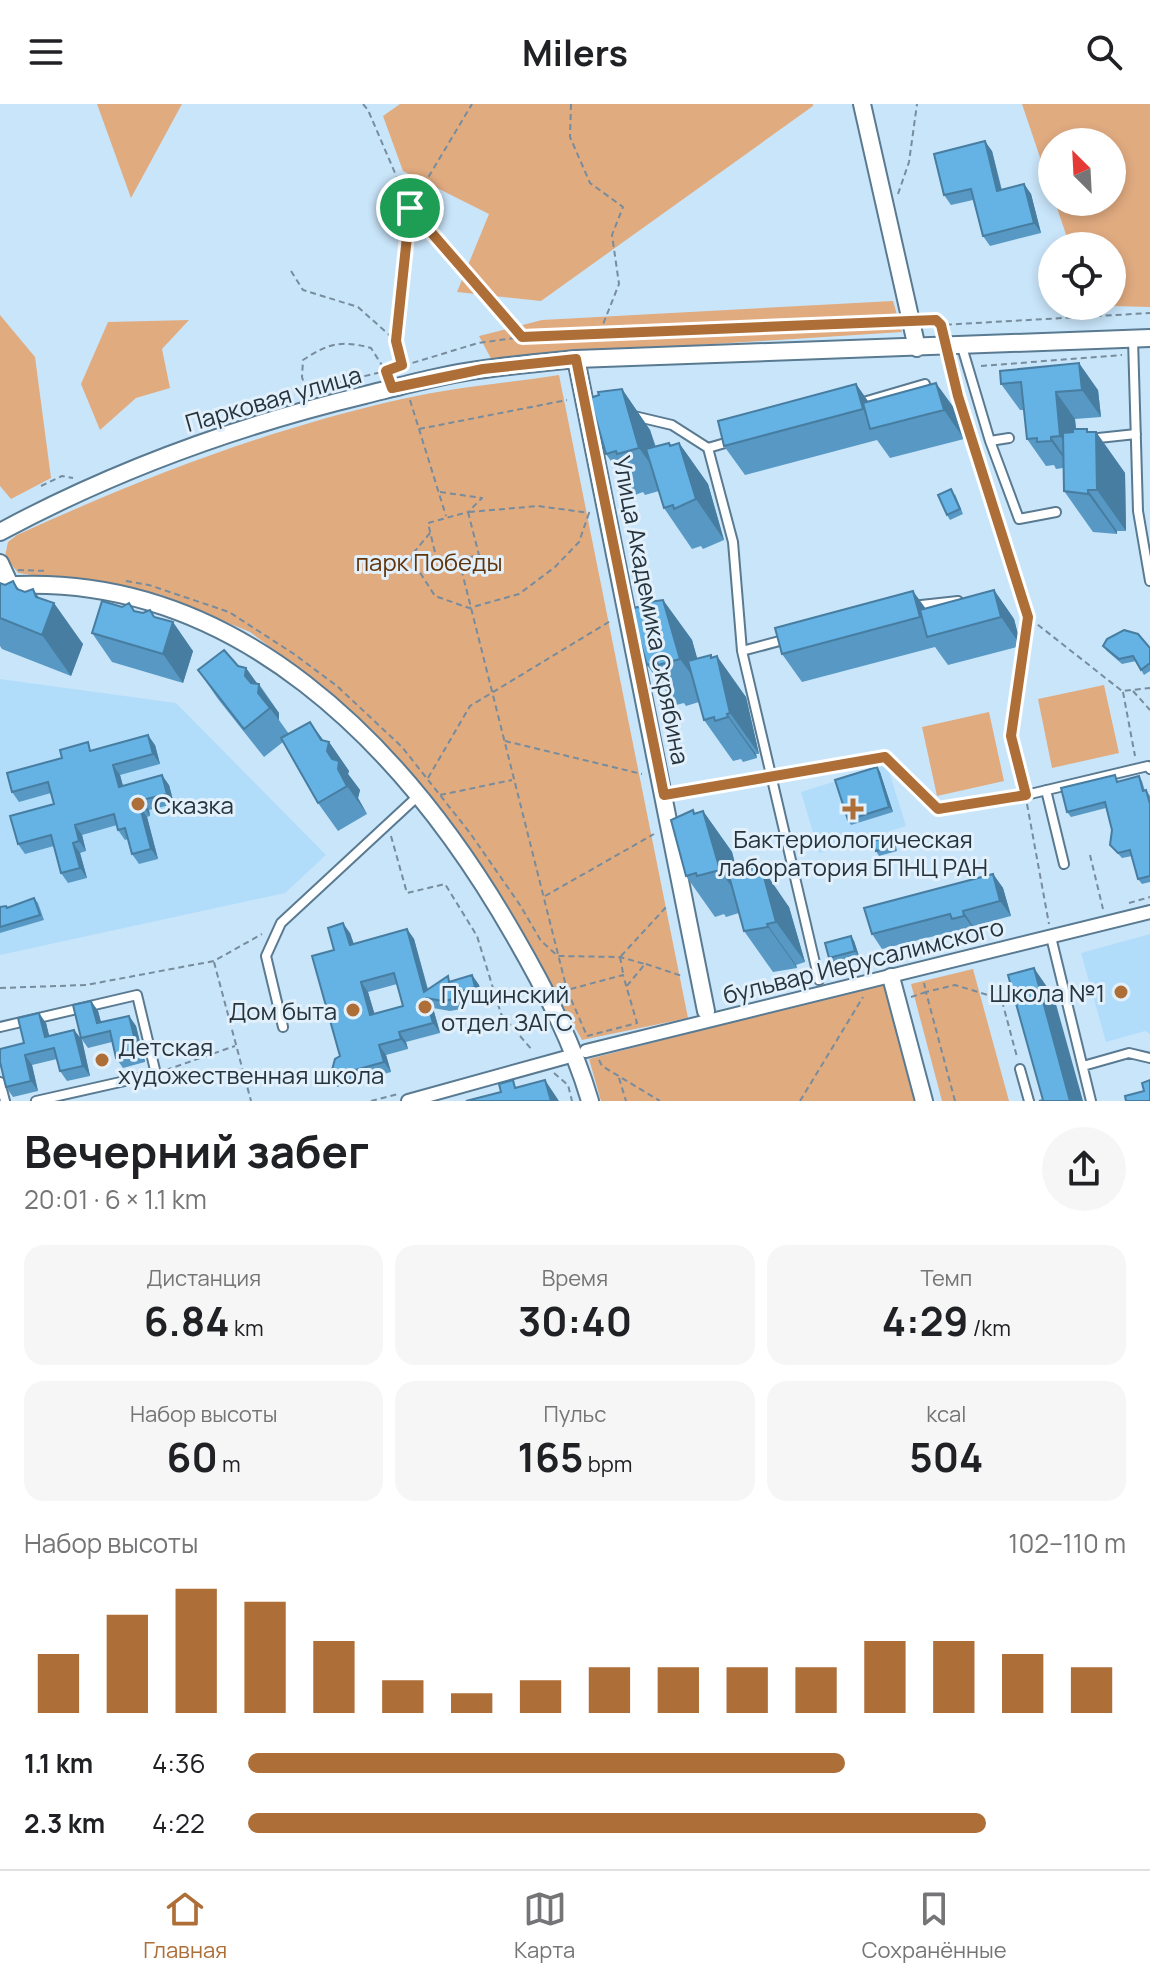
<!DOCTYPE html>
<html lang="ru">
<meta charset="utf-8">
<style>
:root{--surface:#fff;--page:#f6f6f6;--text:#202124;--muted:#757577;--line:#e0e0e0;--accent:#ae6e37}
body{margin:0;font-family:Manrope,sans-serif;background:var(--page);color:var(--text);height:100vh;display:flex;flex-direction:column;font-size:30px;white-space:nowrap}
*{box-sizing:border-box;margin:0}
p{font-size:26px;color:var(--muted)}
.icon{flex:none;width:44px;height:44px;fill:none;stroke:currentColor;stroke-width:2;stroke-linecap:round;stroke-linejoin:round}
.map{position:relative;height:997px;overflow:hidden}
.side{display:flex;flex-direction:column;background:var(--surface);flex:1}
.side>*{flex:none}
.needle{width:52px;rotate:336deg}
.fabs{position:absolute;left:1038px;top:24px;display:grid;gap:16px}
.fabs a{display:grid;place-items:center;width:88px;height:88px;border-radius:50%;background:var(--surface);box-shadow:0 4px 12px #0003;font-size:40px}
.pin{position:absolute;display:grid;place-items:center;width:68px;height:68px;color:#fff;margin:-34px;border:4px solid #fff;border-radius:50%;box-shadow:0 2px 8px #0007}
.round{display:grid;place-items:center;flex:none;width:84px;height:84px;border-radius:42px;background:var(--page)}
.overview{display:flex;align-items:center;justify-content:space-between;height:136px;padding:0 24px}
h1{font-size:44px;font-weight:700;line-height:60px}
.metrics{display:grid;grid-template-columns:repeat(3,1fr);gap:12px;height:136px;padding:8px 24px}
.metrics div{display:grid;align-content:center;border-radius:20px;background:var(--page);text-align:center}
.metrics b{font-size:40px;font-weight:700}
.metrics small{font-size:22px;font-weight:400}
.metrics p{font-size:22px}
.chart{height:224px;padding:16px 24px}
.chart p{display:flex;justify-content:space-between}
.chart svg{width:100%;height:144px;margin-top:8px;stroke:var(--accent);stroke-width:6}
ul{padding:0 24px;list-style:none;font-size:26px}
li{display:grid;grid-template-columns:128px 96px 1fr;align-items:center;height:60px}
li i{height:20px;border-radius:10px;background:var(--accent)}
header{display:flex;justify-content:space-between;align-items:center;height:104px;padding:0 24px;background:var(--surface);font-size:36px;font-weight:700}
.tab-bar{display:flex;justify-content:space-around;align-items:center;height:112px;border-top:2px solid var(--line);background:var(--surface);font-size:22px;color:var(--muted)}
.tab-bar a{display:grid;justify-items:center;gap:4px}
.tab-bar .active{color:var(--accent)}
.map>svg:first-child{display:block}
.built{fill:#b1ddfb}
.green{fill:#e1ab80}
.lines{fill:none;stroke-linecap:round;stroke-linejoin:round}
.service-casing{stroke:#597a91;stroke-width:12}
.pedestrian-casing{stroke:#597a91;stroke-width:16}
.minor-casing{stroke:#597a91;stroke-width:20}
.path{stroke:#778c9c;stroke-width:2;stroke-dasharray:6 4;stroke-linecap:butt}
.service{stroke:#fff;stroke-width:8}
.pedestrian{stroke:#fff;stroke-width:12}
.minor{stroke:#fff;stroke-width:16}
.wall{fill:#5799c4;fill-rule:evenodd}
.shaded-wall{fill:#477da0}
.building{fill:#65b2e4;stroke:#477da0;stroke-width:2;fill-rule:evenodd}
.route-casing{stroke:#fff;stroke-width:16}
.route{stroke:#ae6e37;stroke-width:10}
.poi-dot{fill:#ae6e37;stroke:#e2f0fb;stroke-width:3}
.labels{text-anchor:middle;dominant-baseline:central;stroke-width:6;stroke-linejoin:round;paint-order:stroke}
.street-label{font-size:24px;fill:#26343e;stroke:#e2f0fb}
.park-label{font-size:24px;fill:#62360c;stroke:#e2f0fb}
.poi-label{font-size:24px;fill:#26343e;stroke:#e2f0fb;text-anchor:start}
</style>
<header><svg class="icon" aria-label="menu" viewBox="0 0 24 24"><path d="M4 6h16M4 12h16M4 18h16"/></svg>Milers<svg class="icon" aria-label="search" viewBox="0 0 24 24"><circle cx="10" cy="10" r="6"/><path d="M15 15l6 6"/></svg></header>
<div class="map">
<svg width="1150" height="997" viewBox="0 0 1150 997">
<rect width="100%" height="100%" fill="#c9e5fa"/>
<path class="built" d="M0 575 176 599 326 751 285 789 0 851Z
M887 661 906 722 819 749 801 688Z
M1150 830V930L1145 927 1106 938 1081 849Z"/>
<path class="green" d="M97 0H182L131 94Z
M400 0H813V2L541 197 457 188 489 110 403 67 383 12Z
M1022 0H1150V203L1112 202V142H1070L1055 98H1112V38H1052V89Z
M893 197 902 228 558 250 494 260 479 232 542 216Z
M0 211 35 253 51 374 11 395 0 382Z
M189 216 162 245 170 284 136 294 100 326 81 280 108 218Z
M559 271 688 914 582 936 519 822 447 713 394 649 329 587 250 528 159 490 18 469 5 452 8 438 17 431C142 374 268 325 402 295 454 283 507 279 559 271Z
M1104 581 1119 649 1052 664 1038 595Z
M989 608 1004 677 937 692 922 623Z
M973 865 1009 997H942L911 880Z
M885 875 922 997H601L589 955 869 883Z"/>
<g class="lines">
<defs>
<path id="service" d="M1133 235 1138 407 1150 477
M962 243 990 337 1009 334
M860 299 925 280
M634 312 672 321 708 344 732 337
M1089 335 1136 330
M990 337 1019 415 1056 408
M708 344 733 438 742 547
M912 502 958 497
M787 535 742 547 819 876
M1046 686 1064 760
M664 691 885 653 938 705 1026 691 1148 662 1150 665
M1051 833 1091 997
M0 923 137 891 156 970 36 997
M283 923 266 852 281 819 418 692
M1083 962 1129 949 1150 954
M1020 965 1029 997
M0 978 5 997"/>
<path id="pedestrian" d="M586 947 1150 808
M408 997 567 953"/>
<path id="minor" d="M862 0 917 244
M576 255 706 907
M0 428C117 365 236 322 365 291 405 281 445 270 485 265 515 261 546 258 576 255L1150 234
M0 459 10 481
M0 482C235 464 407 644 515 833 545 885 573 939 590 997
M891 873 924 997"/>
</defs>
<use href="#service" class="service-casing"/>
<use href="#pedestrian" class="pedestrian-casing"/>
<use href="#minor" class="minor-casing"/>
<path class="path" d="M363 0 368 6 410 104 522 232
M571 0 570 33 590 79 623 103 612 131 619 180 600 228
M898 90 909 58 917 0
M291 167 303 186 358 203 396 237 402 259
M928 216H936L941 221 1150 209
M396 237 410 104 472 0
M951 257 958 292 1028 513 1122 587 1150 584
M981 262 1122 251
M306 286 386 267 478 239 522 233 894 217
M306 286 302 273 303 256C329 239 341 236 371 244L385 266
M410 296 446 412
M419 325 567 296
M41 382 62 372 73 374
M440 388 482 394 469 407
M468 408 479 451 438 461 428 419Z
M469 408 538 402 590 409
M430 429 410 453 435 492 469 504 519 490 555 463 579 438 589 409
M459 456 567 886
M18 466 48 467
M126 477 149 481 229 508 294 550 337 582 402 643 470 729 520 801 541 837 558 852 620 853 645 860 626 883
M1133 587 1150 606
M1123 588 1135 652
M505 637 642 670
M428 674 470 602 612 516
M1023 678 1011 632 1028 513
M440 691 512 676
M1027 700 1049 820
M391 732 407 789 445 780 477 832 501 910 533 947
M1090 751 1103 805
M545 792 654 730
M1129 799 1150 793
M621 852 668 801
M620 853 623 869
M214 858 251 997
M646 860 682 872
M0 884 86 881 214 857 262 830
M911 893 926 888 924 879
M1002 897 1017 953
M587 932 637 919 623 871 567 886 587 932
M599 956 602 962 660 997
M166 966 235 942
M554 969 568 981 572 997
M619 974 626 997
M371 997 398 990
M800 997 863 893
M955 997 926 888 955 881 1001 895 1014 892"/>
<use href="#service" class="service"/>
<use href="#pedestrian" class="pedestrian"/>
<use href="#minor" class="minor"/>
</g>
<path class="wall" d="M992 47 1002 86 1024 80 1031 90 1041 129 990 142 983 132 973 96 951 101 944 91Z
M1000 267 1098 286 1101 313 1075 315 1076 325 1089 328H1096L1125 369 1126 427H1117V430L1093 428 1064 387 1063 364 1056 365 1054 361 1046 362 1027 335 1024 306H1020L1001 280Z
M856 280 868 297 957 308 964 335 890 354 877 336 745 371 724 342Z
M622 285 650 326 656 343 669 339 672 341 679 339 708 380 724 436 703 445 701 442 692 445 664 404 659 387 645 391 643 388 635 391 606 350Z
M955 390 963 410 950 416 947 411Z
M13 477 19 486 39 494 83 540 71 572 2 545 0 542V479L5 481Z
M994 486 1014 515 1021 542 948 561 935 543 802 578 782 550 926 505Z
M663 496 692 536 697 555 713 554 746 593 759 650H756L757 654 743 658 741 655 733 657 704 616 699 598 686 602 684 599 676 601 647 561Z
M135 507 155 513 193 547 183 579 112 558 92 529Z
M1103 542 1150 544V567L1144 571 1136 557 1122 560 1107 547Z
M238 562 246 564 257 580H259L279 609V616L289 630 310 618 324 637 329 638 349 667 348 670 360 686 358 694 367 710 338 727 318 699 283 638 264 653 218 595 198 566Z
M155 641 160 660 120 671 123 682 169 681 174 700 149 706 150 712 147 713 158 755 139 760 132 750 128 735 125 736 118 726 117 721 82 731 86 747 80 749 87 774 68 779 61 769 54 742 25 750 18 740 54 700 51 689 19 698 12 688 93 646Z
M877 663 880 668 893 708 851 721 848 716Z
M1139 672 1142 677 1145 687 1146 686 1150 692V778L1142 780 1138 775 1132 752 1122 754 1110 741 1112 726 1106 704 1071 713 1067 708 1119 677Z
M703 707 732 748 736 765 751 761 789 803 805 858 796 861 797 864 773 868 744 827 739 809 726 813 724 810 715 813 686 772Z
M891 732 895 737 897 747 879 752 876 747Z
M993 770 1003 784 1011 812 973 822 975 827 962 830 959 826 882 845 872 830Z
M34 794 38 799 44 816 0 829V803H8Z
M407 825 414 835 428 885 472 871 479 881 482 893 460 900 461 905 450 907 433 904 440 929 406 938 408 945 386 951 391 968 337 983 330 973 340 952 334 846 350 829 354 840ZM397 880 403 902 374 910 368 888Z
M851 832 854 837 859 852 832 860 829 854Z
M91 897 98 907 101 918 129 912 136 922 145 958 123 964 116 954 112 938 88 944 81 934Z
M46 919 49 932 74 926 82 936 90 972 67 977 60 967 57 955 32 961 38 987 13 993 6 983 24 939Z"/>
<path class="shaded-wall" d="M985 37 992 47 1004 97 997 87Z
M1024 80 1031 90 1041 129 1034 119Z
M1079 259 1098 286 1101 313 1082 286Z
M936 279 957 308 964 335 944 306Z
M856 280 876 309V324L863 305Z
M622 285 650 326 668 384 639 344Z
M1056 288 1075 315 1079 359 1060 332Z
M1087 325 1096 339V328L1125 369 1126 427 1097 386Z
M1051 333 1070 360V363L1051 337Z
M669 339 686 363 679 339 708 380 724 436 696 395Z
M1088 386 1117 427V430L1088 390Z
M13 477 41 518 36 493 33 485 50 510 54 499 83 540 71 572 42 531Z
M994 486 1014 515 1021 542 1001 513Z
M913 487 934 516 933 531 920 513Z
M663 496 692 536 709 595 680 555Z
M173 518 193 547 183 579 163 550Z
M711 551 720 564 717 552 746 593 759 650 730 609Z
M246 564 279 609V616L245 572Z
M727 610 756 650 757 654 728 613Z
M310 618 328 643 329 638 349 667 348 670 360 686 358 694 367 710 347 682Z
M148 631 155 641 160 660 153 650Z
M113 661 120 671 126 693 119 683Z
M877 663 880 668 893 708 889 703Z
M162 671 169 681 174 700 167 690Z
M142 696 149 706 150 712 143 702Z
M140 703 147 713 158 755 151 745Z
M693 706 709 730 703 707 732 748 748 807 720 766Z
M75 721 82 731 86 747 79 737Z
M73 739 80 749 87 774 80 764Z
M751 761 767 785 761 762 789 803 805 858 776 818Z
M993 770 1003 784 1011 812 1000 797Z
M963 807 973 822 975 827 964 812Z
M343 819 350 829 357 851 350 841Z
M767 820 796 861 797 864 768 823Z
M407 825 414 835 430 895 424 888Z
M851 832 854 837 859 852 855 847Z
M1034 864 1054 893 1083 997H1070Z
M472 871 479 881 482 893 475 883Z
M361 878 368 888 378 921 370 911Z
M426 894 433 904 440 929 433 919Z
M91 897 98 907 104 929 97 919Z
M39 909 46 919 52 943 45 933Z
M129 912 136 922 145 958 138 948Z
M74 926 82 936 90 972 83 962Z
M399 928 406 938 408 945 401 935Z
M379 941 386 951 391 968 384 958Z
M25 951 32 961 38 987 31 977Z
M545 976 559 997H551Z"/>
<path class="building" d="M985 37 997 87 1024 80 1034 119 983 132 971 85 944 91 934 50Z
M1079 259 1082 286 1056 288 1060 332 1051 333V337L1037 338V334L1027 335 1021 278 1001 280 1000 267Z
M936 279 944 306 870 325 863 299Z
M856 280 863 305 724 342 718 317Z
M622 285 639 344 617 350 616 347 606 350 590 294 599 291 598 288Z
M1073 325H1087V328H1096L1097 386H1088V390L1064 387 1063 329 1073 328Z
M669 339 670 342 679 339 696 395 674 405 673 401 664 404 646 345Z
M951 385 960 405 947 411 938 391Z
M13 477 17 485 25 488 33 485 36 493 54 499 42 531 0 514V479L5 481Z
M994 486 1001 513 927 533 920 506Z
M913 487 920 513 782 550 775 524Z
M663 496 680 555 658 561 657 558 647 561 631 505 641 502 640 499Z
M102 497 122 503 129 499 134 507 143 509 150 506 154 513 173 518 163 550 92 529Z
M1124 526 1138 530 1150 544V559L1141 566 1133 552 1119 555 1103 542 1107 535Z
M224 546 238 562 246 564 245 572 251 579 259 580 258 589 270 604 244 625 198 566Z
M711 551V554L717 552 730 609 727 610 728 613 715 617 714 613 704 616 688 557Z
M310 618 321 636 329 638 327 647 332 655 339 657 338 665 347 682 318 699 281 634Z
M148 631 153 650 113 661 119 683 162 671 167 690 142 696 143 702 140 703 151 745 132 750 125 724 118 726 114 710 75 721 79 737 73 739 80 764 61 769 51 731 18 740 10 712 54 700 48 678 12 688 7 669 62 654 60 646 88 638 90 647Z
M877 663 889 703 848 716 835 676Z
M1115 671 1117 678 1139 672 1143 687 1146 686 1150 700V772L1138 775 1130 746 1118 749 1110 741 1112 726 1105 698 1067 708 1061 684Z
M693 706 694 710 703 707 720 766 697 772 696 769 686 772 671 716Z
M891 732 894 742 876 747 873 737Z
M751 761 752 764 761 762 776 818 767 820 768 823 744 827 728 768Z
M993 770 1000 797 963 807 964 812 952 815 950 810 872 830 864 804Z
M34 794 40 811 0 823V803L6 802 7 804Z
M343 819 350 841 407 825 424 888 448 872 449 878 472 871 475 883 453 890 454 895 443 897 426 894 433 919 399 928 401 935 379 941 384 958 330 973 335 955 340 952 312 852 334 846 328 824ZM394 869 403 902 370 911 361 878Z
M851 832 855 847 829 854 825 839Z
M1034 864 1070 997H1039L1043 996 1008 871Z
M91 897 97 919 129 912 138 948 116 954 110 927 81 934 73 901Z
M39 909 45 933 74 926 83 962 60 967 54 944 25 951 31 977 6 983 0 958V945L24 939 18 914Z
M513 976 515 984 545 976 551 997H466L501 988 499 980Z
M1150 976V997H1126L1125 992 1144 987 1142 979Z"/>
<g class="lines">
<defs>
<path id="route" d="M410 104 522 233 910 217 936 216 941 221 958 292 1028 513 1011 632 1026 691 938 705 885 653 664 691 576 255 483 265 392 284 386 267 402 261 396 237Z"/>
</defs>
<use href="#route" class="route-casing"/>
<use href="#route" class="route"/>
</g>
<g class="poi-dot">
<circle cx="138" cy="700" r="8"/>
<path d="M849 693h8v8h8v8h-8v8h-8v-8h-8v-8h8z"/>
<circle cx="1121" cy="888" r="8"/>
<circle cx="425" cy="903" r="8"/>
<circle cx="353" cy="906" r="8"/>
<circle cx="102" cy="956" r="8"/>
</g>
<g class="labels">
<g class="street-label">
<text transform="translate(273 294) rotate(-16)">Парковая улица</text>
<text transform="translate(652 506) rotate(79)">Улица Академика Скрябина</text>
<text transform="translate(863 856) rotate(-14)">бульвар Иерусалимского</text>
</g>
<g class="park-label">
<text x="429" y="457">парк Победы</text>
</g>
<g class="poi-label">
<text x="154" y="700">Сказка</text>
<text x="853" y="734" text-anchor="middle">Бактериологическая<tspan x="853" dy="28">лаборатория БПНЦ РАН</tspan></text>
<text x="1105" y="888" text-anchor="end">Школа №1</text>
<text x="441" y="889">Пущинский<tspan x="441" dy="28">отдел ЗАГС</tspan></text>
<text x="337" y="906" text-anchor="end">Дом быта</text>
<text x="118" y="942">Детская<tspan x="118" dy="28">художественная школа</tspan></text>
</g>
</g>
</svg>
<div class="fabs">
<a><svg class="needle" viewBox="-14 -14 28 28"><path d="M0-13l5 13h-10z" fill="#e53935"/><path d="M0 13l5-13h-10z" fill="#757577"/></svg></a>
<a><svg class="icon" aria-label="locate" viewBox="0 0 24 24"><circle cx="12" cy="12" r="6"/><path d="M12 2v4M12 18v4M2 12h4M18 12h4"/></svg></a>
</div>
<div class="pin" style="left:410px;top:104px;background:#1e9e55"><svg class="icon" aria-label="arrive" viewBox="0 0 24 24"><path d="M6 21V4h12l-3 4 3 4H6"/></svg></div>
</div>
<section class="side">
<div class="overview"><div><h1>Вечерний забег</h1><p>20:01 · 6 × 1.1 km</p></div><a class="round"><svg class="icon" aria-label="share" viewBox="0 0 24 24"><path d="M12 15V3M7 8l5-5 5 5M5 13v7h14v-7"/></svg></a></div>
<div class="metrics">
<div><p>Дистанция</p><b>6.84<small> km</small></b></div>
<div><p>Время</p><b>30:40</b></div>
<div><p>Темп</p><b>4:29<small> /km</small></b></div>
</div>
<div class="metrics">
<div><p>Набор высоты</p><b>60<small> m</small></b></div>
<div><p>Пульс</p><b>165<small> bpm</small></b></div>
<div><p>kcal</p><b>504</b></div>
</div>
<div class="chart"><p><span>Набор высоты</span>102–110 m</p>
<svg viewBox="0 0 160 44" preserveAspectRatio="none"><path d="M5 44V26M15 44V14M25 44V6M35 44V10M45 44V22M55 44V34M65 44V38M75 44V34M85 44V30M95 44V30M105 44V30M115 44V30M125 44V22M135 44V22M145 44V26M155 44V30"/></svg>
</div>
<ul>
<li><b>1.1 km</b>4:36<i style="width:68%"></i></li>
<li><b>2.3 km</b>4:22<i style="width:84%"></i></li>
</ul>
</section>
<nav class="tab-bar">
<a class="active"><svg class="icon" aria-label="home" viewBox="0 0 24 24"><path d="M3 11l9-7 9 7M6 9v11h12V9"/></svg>Главная</a>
<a><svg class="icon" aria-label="map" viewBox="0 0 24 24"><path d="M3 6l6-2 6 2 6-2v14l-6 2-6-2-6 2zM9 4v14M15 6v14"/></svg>Карта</a>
<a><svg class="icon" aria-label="saved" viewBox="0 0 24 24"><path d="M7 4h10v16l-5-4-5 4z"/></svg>Сохранённые</a>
</nav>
